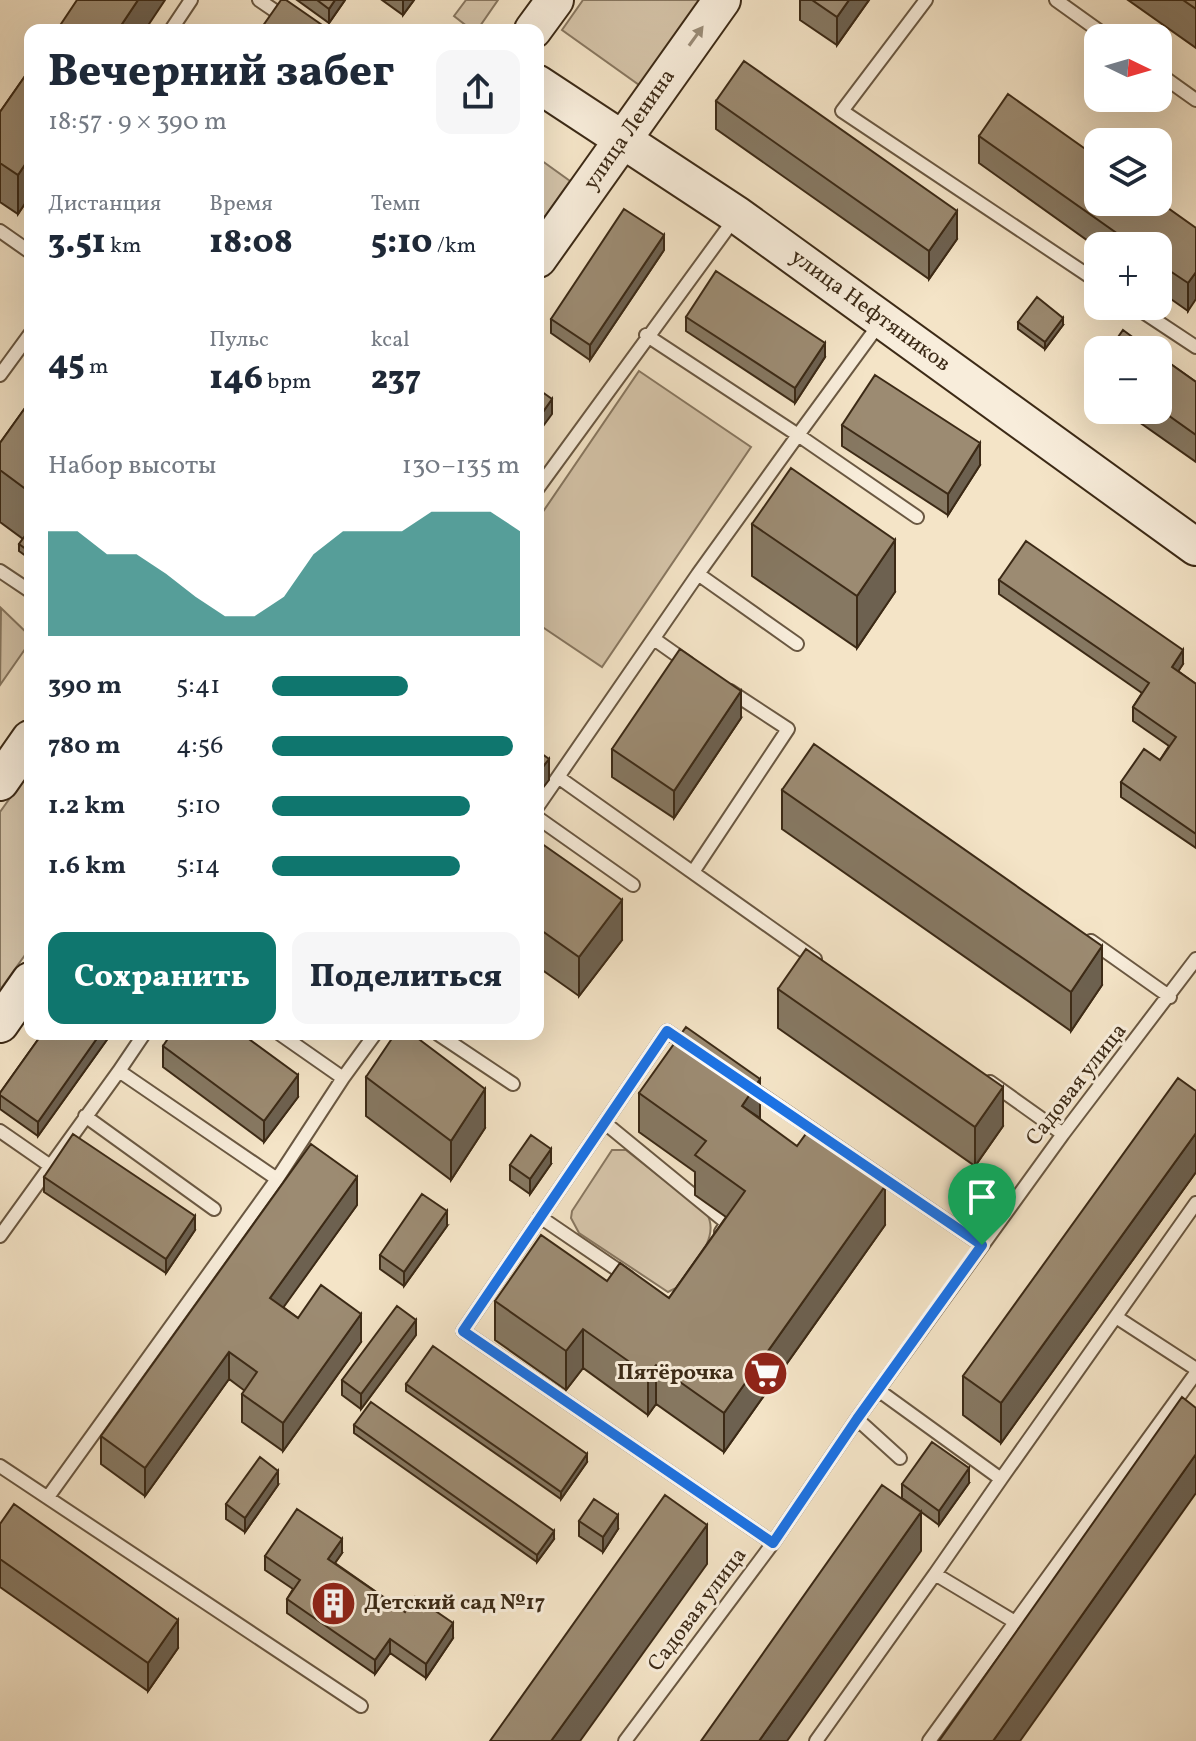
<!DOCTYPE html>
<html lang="ru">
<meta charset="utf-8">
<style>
:root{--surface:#fff;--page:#f6f6f7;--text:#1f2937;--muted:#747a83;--accent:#0f766e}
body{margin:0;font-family:Vollkorn,serif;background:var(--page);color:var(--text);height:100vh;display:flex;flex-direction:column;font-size:30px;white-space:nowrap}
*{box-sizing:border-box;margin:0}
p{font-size:26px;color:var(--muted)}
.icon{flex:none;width:44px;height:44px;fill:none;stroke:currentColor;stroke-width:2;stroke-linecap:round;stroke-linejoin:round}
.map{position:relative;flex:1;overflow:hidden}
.details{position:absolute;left:24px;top:24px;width:520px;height:1016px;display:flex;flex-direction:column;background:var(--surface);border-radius:16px;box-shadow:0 8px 32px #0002}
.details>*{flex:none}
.needle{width:52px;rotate:95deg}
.controls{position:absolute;left:1084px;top:24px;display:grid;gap:16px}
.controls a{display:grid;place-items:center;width:88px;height:88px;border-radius:16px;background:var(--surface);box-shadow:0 8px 32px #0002;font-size:40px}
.pin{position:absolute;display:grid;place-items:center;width:68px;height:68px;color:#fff;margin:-82px -34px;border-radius:50% 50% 50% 0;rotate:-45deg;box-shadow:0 0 8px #0007}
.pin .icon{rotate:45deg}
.round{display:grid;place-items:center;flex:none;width:84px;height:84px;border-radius:16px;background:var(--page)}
.head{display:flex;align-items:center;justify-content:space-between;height:136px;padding:0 24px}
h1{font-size:44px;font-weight:800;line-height:60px}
.metrics{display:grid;grid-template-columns:repeat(3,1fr);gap:12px;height:136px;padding:8px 24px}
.metrics div{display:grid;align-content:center}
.metrics b{font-size:34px;font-weight:800}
.metrics small{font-size:22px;font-weight:400}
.metrics p{font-size:22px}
.chart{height:224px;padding:16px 24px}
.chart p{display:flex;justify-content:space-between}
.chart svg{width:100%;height:144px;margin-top:8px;fill:var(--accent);opacity:.7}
.action{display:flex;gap:16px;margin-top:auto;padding:16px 24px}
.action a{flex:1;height:92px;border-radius:16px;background:var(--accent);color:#fff;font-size:32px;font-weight:800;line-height:92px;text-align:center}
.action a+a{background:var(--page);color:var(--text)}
ul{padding:0 24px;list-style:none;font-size:26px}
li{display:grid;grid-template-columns:128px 96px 1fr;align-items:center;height:60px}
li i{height:20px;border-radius:10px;background:var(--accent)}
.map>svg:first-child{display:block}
.green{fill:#d5c4a9;stroke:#887760;stroke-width:2}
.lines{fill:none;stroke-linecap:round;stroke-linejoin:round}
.service-casing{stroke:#6a5842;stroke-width:16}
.secondary-casing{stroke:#3c2a16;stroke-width:40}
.service{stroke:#f8eddb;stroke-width:12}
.secondary{stroke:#f8eddb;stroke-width:36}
.wall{fill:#867862;stroke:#3c2a16;stroke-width:2}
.shaded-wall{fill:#6d6150;stroke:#3c2a16;stroke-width:2}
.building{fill:#9c8b72;stroke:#3c2a16;stroke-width:2}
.oneway{fill:#9a8c78}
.route-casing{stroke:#fff;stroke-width:16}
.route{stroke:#1a73e8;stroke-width:10}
.labels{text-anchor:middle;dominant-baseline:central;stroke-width:6;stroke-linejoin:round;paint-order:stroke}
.street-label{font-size:22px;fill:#3c2a16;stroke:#f8eddb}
.poi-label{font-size:22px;font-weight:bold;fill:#3c2a16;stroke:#f8eddb;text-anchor:end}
</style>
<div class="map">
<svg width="1196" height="1741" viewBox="0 0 1196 1741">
<rect width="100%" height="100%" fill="#f4e4c7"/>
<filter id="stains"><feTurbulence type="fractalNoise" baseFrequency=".0025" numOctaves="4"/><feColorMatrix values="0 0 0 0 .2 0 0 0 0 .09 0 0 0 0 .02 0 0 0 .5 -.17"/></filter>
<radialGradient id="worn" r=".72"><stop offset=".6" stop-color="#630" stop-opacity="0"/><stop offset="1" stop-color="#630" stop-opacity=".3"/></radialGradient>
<path class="green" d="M466 0H498L480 26 468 27 454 16Z
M583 0H703L642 87 562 30Z
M538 158 570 181 538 226Z
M639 371 751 447 602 667 538 624V519Z
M1 608 30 636V642L0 685Z
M30 770V948L0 990V812Z
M612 1150H626L707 1214C721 1239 691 1267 676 1288L668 1292 579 1233 571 1218 572 1211Z"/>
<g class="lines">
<defs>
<path id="service" d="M259 0 303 30
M926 0 842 111 1098 282
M1056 0 1109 38
M171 30 191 0
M1158 73 1196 100
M0 231 30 252
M1134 306 1196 347
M646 335 798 435 880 323
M0 375 30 334
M538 488 735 218
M0 571 30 591
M654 639 688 663
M797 644 698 574 798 435 917 517
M558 777 815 959
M538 806 698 574
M538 818 633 885
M693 872 788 729 730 691
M1091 941 1170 997
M144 1034 119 1071 277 1179
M280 1034 343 1078 375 1034
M438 1034 513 1084
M689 1046 667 1031 463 1331 773 1543
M990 1082 1063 1134
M747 1085 982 1245
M85 1116 214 1209
M605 1123 727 1223 721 1232
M0 1131 49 1165
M540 1217 628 1277
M0 1236 119 1071
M1116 1317 1196 1369
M878 1390 1001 1479 1196 1203
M857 1419 900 1458
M0 1466 361 1706
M48 1497 277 1179 343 1078
M935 1574 1001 1479
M625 1741 773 1543 857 1419 1063 1134 1196 959
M816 1741 935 1574 1015 1622
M929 1741 1196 1373"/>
<path id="secondary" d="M533 30 555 0
M538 84 737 215 1196 547
M538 259 722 0
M0 782 30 739
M0 1024 30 981"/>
</defs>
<use href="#service" class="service-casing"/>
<use href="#secondary" class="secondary-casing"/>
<use href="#service" class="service"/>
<use href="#secondary" class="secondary"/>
</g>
<path class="wall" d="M297 0H345L329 23Z
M382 0H414L403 15Z
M800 0H869L837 45 800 20Z
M1128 0H1196V48Z
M30 69V196L18 214 0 202V112Z
M716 101 957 239 929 279 716 129Z
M979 136 1196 228 1188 311 1158 290V246H1098V248L979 163Z
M664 250 590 360 551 333V319Z
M686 317 825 357 795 403 686 331Z
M1018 322 1063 325 1045 349 1018 329Z
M1158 355 1196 382V462L1122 410H1158Z
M30 401V559L19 551V544L23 539 0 522V443Z
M842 425 980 465 948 515 842 446Z
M752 524 895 592 857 648 752 576Z
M999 580 1183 664 1178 671 1196 684V848L1121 797V782L1160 760 1169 746 1133 721V707L1142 693 999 594Z
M741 718 674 818 612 777V749Z
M782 790 1102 985 1071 1031 782 829Z
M538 841 622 940 579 996 538 967Z
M778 989 1003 1126 975 1166 778 1028Z
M42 1034H111L38 1136 0 1109V1093Z
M163 1046 298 1097 264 1142 163 1067Z
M366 1077 485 1128 451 1180 366 1116Z
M1196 1091V1172L1001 1443 963 1415V1376Z
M639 1093 760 1119 885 1225 724 1452 656 1404 648 1415 583 1368 566 1390 495 1340V1301L607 1281 669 1298 726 1217 695 1195V1172L639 1132Z
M551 1164 530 1194 510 1180V1165Z
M44 1177 195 1230 166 1273 44 1192Z
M357 1205 283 1307 298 1318 361 1342 283 1451 242 1422V1394L245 1391 229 1379 145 1496 101 1464V1436Z
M447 1226 404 1286 380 1269V1255Z
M416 1335 361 1409 342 1395V1380Z
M406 1384 587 1462 561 1499 406 1391Z
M354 1425 554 1539 537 1562 354 1433Z
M969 1483 939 1525 902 1498V1484Z
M278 1485 245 1532 226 1519V1504Z
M579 1521 618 1529 603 1552 579 1536Z
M0 1524 178 1648 148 1691 0 1587Z
M342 1553 335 1563 405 1612 453 1638 426 1678 390 1653 375 1674 287 1613V1599L293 1589 265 1570V1556Z"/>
<path class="shaded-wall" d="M138 0H165L145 30H118Z
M335 0H345L329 23V9Z
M404 0H414L403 15V1Z
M849 0H869L837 45V17Z
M30 157V196L18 214V175Z
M957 211V239L929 279V251Z
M664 235V250L590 360V345Z
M1196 272V299L1188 311V283Z
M1063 318V325L1045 349V342Z
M825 343V357L795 403V388Z
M552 399V414L538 433V419Z
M980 443V465L948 515V494Z
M30 486V538L27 542V490Z
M895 540V592L857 648V596Z
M1183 650V664L1172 681V667Z
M542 662V677L538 682V668Z
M741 691V718L674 818V791Z
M549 759V780L538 794V773Z
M622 900V940L579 996V957Z
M1102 946V985L1071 1031V992Z
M100 1034H111L38 1136V1122Z
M298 1075V1097L264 1142V1121Z
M760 1079V1118L742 1106Z
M1003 1087V1126L975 1166V1127Z
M485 1089V1128L451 1180V1141Z
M1196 1133V1172L1001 1443V1403Z
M551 1149V1164L530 1194V1179Z
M357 1177V1205L270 1326V1298Z
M885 1186V1225L724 1452V1413Z
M447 1211V1226L404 1286V1272Z
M195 1216V1230L166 1273V1259Z
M361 1314V1342L283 1451V1423Z
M416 1320V1335L361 1409V1394Z
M583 1329V1368L566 1390V1351Z
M229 1352V1379L145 1496V1468Z
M656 1365V1404L648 1415V1375Z
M587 1454V1462L561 1499V1492Z
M1196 1454V1493L1020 1741H993Z
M969 1468V1483L939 1525V1511Z
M278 1471V1485L245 1532V1518Z
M921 1512V1551L787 1741H759Z
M618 1515V1529L603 1552V1537Z
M707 1525V1564L580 1741H551Z
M554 1531V1539L537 1562V1555Z
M342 1539V1553L328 1573V1559Z
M178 1620V1648L148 1691V1663Z
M453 1623V1638L426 1678V1664Z
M390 1639V1653L375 1674V1660Z"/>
<path class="building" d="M77 0H138L118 30H57Z
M281 0H286L325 27 323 30H260Z
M317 0H335L329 9Z
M812 0H849L837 17Z
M1183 0H1196V9Z
M744 61 957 211 929 251 716 101Z
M30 69V157L18 175 0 163V112Z
M1008 94 1098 158V202H1158V201L1196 228V272L1188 283 1158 263V246H1135L979 136Z
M624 209 664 235 590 345 551 319Z
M716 271 825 343 795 388 686 317Z
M1037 297 1063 318 1045 342 1018 322Z
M1123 330 1150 350H1109Z
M1158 355 1196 382V435L1158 408Z
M875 375 980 443 948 494 842 425Z
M538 389 552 399 538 419Z
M30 401V486L27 490 0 470V443Z
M791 468 895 540 857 596 752 524Z
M30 529V552L19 544Z
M1026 541 1183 650 1172 667 1196 684V834L1121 782 1144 749 1160 760 1176 737 1133 707 1149 683 999 580Z
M680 649 741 691 674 791 612 749Z
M814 744 1102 946 1071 992 782 790Z
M538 751 549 759 538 773Z
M538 841 622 900 579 957 538 928Z
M806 949 1003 1087 975 1127 778 989Z
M686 1027 760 1079 742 1106 797 1146 808 1131 885 1186 724 1413 656 1365 648 1375 583 1329 566 1351 495 1301 541 1235 607 1281 620 1263 669 1298 745 1191 695 1155 706 1141 639 1093Z
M42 1034H100L38 1122 0 1095V1093Z
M171 1034H242L298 1075 264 1121 163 1046Z
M395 1034H412L485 1089 451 1141 366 1077Z
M1178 1078 1196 1091V1133L1001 1403 963 1376Z
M73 1134 195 1216 166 1259 44 1177Z
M531 1135 551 1149 530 1179 510 1165Z
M311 1144 357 1177 270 1298 298 1318 321 1285 361 1314 283 1423 242 1394 257 1372 229 1352 145 1468 101 1436Z
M422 1194 447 1211 404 1272 380 1255Z
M397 1306 416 1320 361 1394 342 1380Z
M433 1346 587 1454 561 1492 406 1384Z
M1182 1397 1196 1408V1454L993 1741H939Z
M371 1402 554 1531 537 1555 354 1425Z
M932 1442 969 1468 939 1511 902 1484Z
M260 1457 278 1471 245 1518 226 1504Z
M882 1485 921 1512 759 1741H701Z
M665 1495 707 1525 551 1741H490Z
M594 1499 618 1515 603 1537 579 1521Z
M14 1504 178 1620 148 1663 0 1559V1524Z
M297 1509 342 1539 328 1559 405 1612 415 1597 453 1623 426 1664 390 1639 375 1660 287 1599 300 1580 265 1556Z"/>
<defs><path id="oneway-solid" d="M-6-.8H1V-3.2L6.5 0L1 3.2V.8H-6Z" transform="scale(2)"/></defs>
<use class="oneway" href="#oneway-solid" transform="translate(696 36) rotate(-54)"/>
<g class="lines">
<defs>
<path id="route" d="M667 1031 982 1245 857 1419 773 1543 463 1331Z"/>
</defs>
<use href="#route" class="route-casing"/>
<use href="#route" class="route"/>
</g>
<defs>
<symbol id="supermarket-disc" viewBox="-11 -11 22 22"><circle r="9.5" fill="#8f2418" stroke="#f8eddb"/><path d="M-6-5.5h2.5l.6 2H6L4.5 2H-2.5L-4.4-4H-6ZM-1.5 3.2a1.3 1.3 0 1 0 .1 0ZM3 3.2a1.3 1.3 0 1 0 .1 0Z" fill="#fff"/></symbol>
<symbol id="building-disc" viewBox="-11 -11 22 22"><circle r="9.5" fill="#8f2418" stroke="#f8eddb"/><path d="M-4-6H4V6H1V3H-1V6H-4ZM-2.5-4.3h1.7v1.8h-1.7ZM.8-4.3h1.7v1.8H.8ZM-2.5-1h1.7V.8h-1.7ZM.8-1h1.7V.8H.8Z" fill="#fff"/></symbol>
</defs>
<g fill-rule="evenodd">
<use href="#supermarket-disc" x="740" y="1348" width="51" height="51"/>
<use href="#building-disc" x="308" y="1578" width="51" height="51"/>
</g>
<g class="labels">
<g class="street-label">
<text transform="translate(630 130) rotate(-55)">улица Ленина</text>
<text transform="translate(870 311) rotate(36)">улица Нефтяников</text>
<text transform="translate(1077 1085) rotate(-52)">Садовая улица</text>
<text transform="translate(698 1610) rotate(-53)">Садовая улица</text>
</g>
<g class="poi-label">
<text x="734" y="1373">Пятёрочка</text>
<text x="364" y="1603" text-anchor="start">Детский сад №17</text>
</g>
</g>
<rect width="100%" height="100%" filter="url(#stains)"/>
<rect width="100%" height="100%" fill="url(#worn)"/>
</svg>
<div class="controls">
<a><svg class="needle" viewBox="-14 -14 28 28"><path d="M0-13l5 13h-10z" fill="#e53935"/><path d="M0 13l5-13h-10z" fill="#747a83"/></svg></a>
<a><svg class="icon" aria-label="layers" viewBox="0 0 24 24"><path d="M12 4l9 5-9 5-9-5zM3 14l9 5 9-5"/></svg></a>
<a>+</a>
<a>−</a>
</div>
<div class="pin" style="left:982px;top:1245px;background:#1e9e55"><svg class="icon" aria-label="arrive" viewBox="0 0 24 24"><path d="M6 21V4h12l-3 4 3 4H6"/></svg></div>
<section class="details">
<div class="head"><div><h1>Вечерний забег</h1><p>18:57 · 9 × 390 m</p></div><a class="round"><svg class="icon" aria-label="share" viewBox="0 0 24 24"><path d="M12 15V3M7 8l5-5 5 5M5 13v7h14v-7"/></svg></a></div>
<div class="metrics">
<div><p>Дистанция</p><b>3.51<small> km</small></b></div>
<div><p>Время</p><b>18:08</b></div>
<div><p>Темп</p><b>5:10<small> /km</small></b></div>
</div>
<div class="metrics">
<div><b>45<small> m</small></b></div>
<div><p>Пульс</p><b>146<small> bpm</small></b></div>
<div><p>kcal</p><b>237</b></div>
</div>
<div class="chart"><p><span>Набор высоты</span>130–135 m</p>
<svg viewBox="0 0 160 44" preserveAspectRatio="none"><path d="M0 44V12L10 12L20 19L30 19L40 25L50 32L60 38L70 38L80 32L90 19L100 12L110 12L120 12L130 6L140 6L150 6L160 12V44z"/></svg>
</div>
<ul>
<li><b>390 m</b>5:41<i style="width:55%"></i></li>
<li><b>780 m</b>4:56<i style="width:97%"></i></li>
<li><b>1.2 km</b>5:10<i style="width:80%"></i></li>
<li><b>1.6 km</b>5:14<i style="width:76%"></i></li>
</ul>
<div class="action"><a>Сохранить</a><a>Поделиться</a></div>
</section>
</div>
